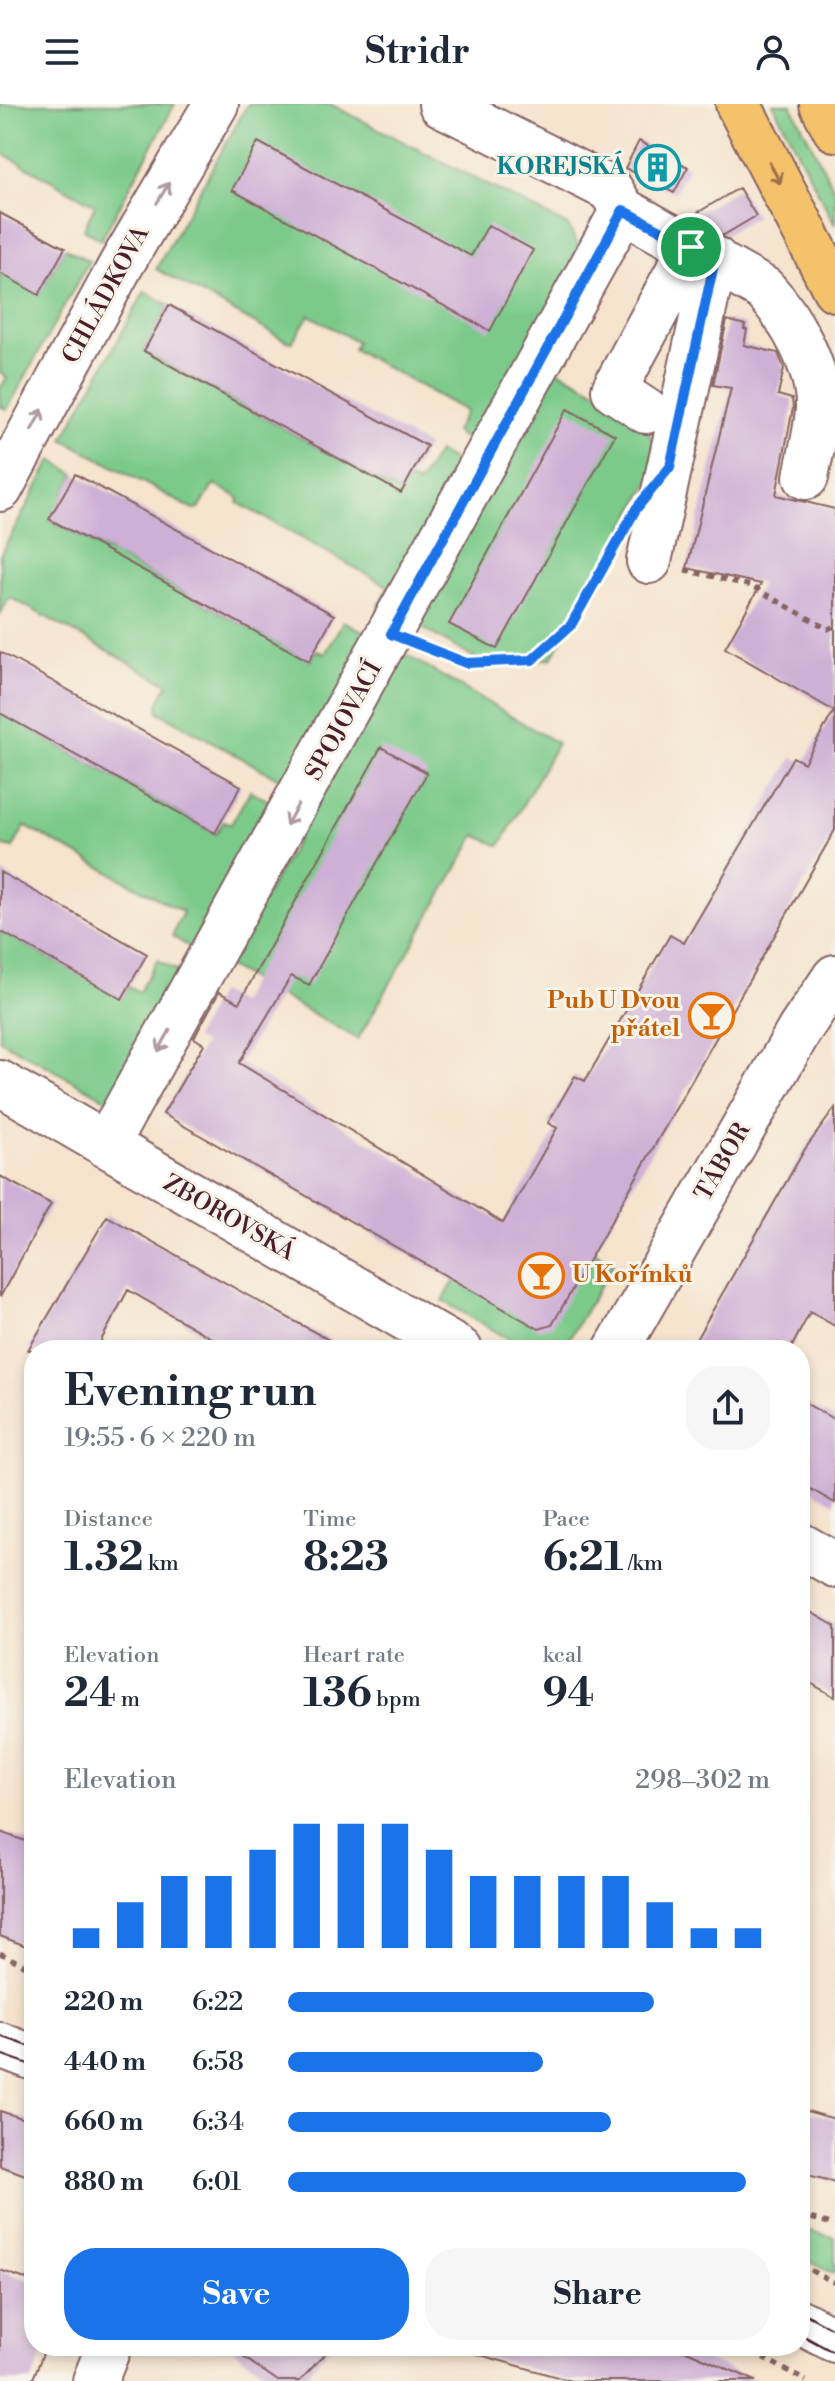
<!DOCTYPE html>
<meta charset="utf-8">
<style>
:root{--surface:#fff;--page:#f6f6f7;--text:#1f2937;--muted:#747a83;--accent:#1a73e8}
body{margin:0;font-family:"Libre Bodoni",serif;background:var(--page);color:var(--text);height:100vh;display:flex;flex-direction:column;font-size:30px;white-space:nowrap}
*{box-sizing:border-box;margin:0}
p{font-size:26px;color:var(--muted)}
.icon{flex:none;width:44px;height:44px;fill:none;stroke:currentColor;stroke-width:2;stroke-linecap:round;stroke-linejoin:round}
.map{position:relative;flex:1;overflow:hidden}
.details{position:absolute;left:24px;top:1236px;width:786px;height:1016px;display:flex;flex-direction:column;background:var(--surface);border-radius:32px;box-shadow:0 4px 12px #0003}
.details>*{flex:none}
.pin{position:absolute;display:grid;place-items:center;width:68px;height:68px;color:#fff;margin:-34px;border:4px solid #fff;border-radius:50%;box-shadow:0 2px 8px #0007}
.round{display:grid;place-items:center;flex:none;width:84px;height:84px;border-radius:32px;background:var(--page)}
.overview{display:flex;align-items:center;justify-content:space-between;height:136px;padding:0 40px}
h1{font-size:44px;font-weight:700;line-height:60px}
.metrics{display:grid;grid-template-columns:repeat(3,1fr);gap:12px;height:136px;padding:8px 40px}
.metrics div{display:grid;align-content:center}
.metrics b{font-size:40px;font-weight:700}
.metrics small{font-size:22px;font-weight:400}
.metrics p{font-size:22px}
.chart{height:224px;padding:16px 40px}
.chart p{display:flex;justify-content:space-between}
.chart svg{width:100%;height:144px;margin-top:8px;stroke:var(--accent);stroke-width:6}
.primary-button{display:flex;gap:16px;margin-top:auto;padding:16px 40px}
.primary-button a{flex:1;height:92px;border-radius:32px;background:var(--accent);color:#fff;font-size:32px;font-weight:700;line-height:92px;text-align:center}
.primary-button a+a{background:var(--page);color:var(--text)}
ul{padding:0 40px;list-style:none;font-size:26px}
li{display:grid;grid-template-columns:128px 96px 1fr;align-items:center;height:60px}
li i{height:20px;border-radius:10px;background:var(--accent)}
header{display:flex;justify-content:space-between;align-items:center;height:104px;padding:0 40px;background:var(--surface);font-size:36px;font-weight:700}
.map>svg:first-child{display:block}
.green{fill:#7bca8a;stroke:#62745a;stroke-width:2}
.building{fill:#ceafd5}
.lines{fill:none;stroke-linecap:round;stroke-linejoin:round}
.minor-casing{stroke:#866464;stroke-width:48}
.major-casing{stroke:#866464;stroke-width:48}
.path{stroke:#866464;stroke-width:5;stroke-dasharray:6 6;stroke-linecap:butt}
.minor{stroke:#fff;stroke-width:44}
.major{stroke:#f4c26a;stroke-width:44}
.tram{stroke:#4a1f2b;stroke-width:2}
.oneway{stroke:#9f704a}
.oneway2{stroke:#ae9aa0}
.route-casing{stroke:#fff;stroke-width:16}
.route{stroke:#1a73e8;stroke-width:10}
.labels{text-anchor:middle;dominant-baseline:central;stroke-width:6;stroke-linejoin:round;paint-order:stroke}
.culture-label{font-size:24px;font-weight:bold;fill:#0d838f;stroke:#f7f3e8;text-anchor:end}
.street-label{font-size:24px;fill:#4a1f2b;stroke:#f7f3e8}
.food-label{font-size:24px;font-weight:bold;fill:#c56008;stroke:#f7f3e8;text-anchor:end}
</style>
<header><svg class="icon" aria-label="menu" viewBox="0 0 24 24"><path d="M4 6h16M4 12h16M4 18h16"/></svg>Stridr<svg class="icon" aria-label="person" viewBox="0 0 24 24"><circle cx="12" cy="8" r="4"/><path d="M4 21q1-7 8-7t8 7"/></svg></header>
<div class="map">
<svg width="835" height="2277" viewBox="0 0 835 2277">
<rect width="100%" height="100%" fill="#f7f3e8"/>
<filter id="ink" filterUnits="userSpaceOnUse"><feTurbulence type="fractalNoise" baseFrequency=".0125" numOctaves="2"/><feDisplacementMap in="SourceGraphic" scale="16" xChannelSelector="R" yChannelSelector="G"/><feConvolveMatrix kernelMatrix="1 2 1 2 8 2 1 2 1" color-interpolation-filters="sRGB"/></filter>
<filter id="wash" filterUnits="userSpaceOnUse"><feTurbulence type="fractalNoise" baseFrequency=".006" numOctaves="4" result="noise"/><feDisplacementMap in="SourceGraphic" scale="32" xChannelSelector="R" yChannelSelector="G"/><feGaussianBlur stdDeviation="1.8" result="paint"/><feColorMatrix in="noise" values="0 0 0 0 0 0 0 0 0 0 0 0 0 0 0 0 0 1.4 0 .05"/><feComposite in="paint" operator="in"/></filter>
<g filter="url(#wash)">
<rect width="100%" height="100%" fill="#f5e3cd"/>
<path class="green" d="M0 0H175L101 136 84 125 95 101 0 48Z
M248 0H330L568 122 578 141 577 161 477 343 455 328 466 307 353 245 357 238 309 211 292 238 285 236 156 165Z
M773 0H791L835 87V121Z
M65 144 89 157 7 306 0 302V285L7 273 0 269V169L39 190Z
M145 187 169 201 144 247 400 389 409 375 418 380 438 348 466 363 379 509 378 502 388 482 238 399 239 394 214 380 199 405 194 406 63 335Z
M546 260 637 308 663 354 552 554 488 562 424 525 420 520 422 511Z
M52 356 75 370 50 416 310 557 317 546 325 550 343 517 372 532 290 681 159 608 158 600 168 580 10 493 0 510V451Z
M401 548 557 639 500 742 476 731 358 935 227 862Z
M0 609 216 730 224 717 231 720 250 687 279 702 199 849 172 832 183 808 25 722 13 744 0 741Z
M0 827 122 894 129 883 139 888 157 856 186 871 111 998 0 936Z
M592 1146 614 1159 562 1246H528L443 1197 455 1176Z
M800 2124 835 2134V2170L800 2153Z"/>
<g id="blocks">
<path class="building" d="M639 37 688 63 674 89 625 64Z
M258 38 471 152 488 121 533 146 490 227 232 86Z
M739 84 756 112 722 132 706 124 697 109Z
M0 109 65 144 39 191 0 169Z
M169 201 427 342 401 389 144 247Z
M727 216 745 221 744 225 747 226 744 241 778 249 784 264 778 291 792 295 793 304 776 391 835 405V726L552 1221 539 1225 163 1010 204 940 194 934 219 888 239 899 381 643 427 669 309 881 291 872 239 959 503 1119 557 1024 548 1019 575 972 585 977 670 831 684 839 793 653 804 659 834 607 725 544 761 480 687 464 731 284 713 281Z
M567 305 615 331 497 545 449 520Z
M75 370 334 511 309 557 49 415Z
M0 548 241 682 215 729 0 609Z
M0 768 147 850 122 895 0 827Z
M835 1004V1222L810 1208 790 1246H690L805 1045Z
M0 1072 51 1100 0 1193Z
M107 1112 247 1191 347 1246H232L128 1186 96 1246H28Z
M800 1296 835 1316V1399L800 1379Z
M800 1502 835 1522V1593L800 1573Z
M0 1728 34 1740V1845L0 1832Z
M800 2005 835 2015V2078L800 2069Z
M0 2007 34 2018V2074L0 2062Z
M0 2166 34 2178V2242H46L32 2277H0Z
M227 2242H332L300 2277H278Z
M478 2242H675L756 2277H571L477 2250Z"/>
</g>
</g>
<g filter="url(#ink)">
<use href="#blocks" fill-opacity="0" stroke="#866464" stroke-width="2"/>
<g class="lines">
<defs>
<path id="minor" d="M441 0 610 85 623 106 764 185C790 213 819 263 818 304 817 327 810 350 806 373
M646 307 614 286 691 143
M0 385 121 161 216 0
M649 457 715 155
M0 979 460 1246
M106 1041 623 106
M616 1246 800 925 835 873
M800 1441 835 1461
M0 1941 34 1954
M800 2218 835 2236
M95 2277 109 2242"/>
<path id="major" d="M738 0 835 185
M822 0 835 25"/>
</defs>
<use href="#minor" class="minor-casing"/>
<use href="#major" class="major-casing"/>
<path class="path" d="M685 466 751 482 828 525 835 522
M426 543 466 559 532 556 571 521 608 454
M0 1849 34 1866
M800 2111 835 2121
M800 2161 835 2179
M742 2242 806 2277"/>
<use href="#minor" class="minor"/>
<use href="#major" class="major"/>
<path class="tram" d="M0 1932 34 1944
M0 1950 34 1962
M800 2207 835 2226
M800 2230 835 2249"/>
</g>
<defs><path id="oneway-shaft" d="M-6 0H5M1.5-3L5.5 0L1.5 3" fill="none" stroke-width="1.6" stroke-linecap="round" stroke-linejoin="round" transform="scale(2)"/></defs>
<use class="oneway" href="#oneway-shaft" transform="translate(775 69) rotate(62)"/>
<g class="oneway2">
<use href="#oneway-shaft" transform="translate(163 89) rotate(-59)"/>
<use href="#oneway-shaft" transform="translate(37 316) rotate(-62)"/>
<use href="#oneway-shaft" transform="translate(292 711) rotate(119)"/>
<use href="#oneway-shaft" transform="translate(164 937) rotate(119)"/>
</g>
</g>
<g class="lines" filter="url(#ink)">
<defs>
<path id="route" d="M623 106 715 155 670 363 636 405 571 521 532 556 466 559 391 530Z"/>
</defs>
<use href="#route" class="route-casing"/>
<use href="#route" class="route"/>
</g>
<defs>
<symbol id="building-ring" viewBox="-11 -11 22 22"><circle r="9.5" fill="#f7f3e8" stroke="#0f9aa8" stroke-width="1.5"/><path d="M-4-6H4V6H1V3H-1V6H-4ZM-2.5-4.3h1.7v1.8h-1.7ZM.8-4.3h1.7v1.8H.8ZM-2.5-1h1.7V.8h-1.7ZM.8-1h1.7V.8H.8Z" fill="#0f9aa8"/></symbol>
<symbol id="bar-ring" viewBox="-11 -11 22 22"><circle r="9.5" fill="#f7f3e8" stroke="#e8710a" stroke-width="1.5"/><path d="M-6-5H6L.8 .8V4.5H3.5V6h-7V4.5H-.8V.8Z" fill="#e8710a"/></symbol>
</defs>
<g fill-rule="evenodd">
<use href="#building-ring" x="632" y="38" width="51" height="51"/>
<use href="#bar-ring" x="686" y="886" width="51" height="51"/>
<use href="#bar-ring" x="516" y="1146" width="51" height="51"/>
</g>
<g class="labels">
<g class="culture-label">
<text x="626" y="63">KOREJSKÁ</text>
</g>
<g class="street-label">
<text transform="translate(106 191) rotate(-61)">CHLÁDKOVA</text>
<text transform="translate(344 617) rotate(-61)">SPOJOVACÍ</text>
<text transform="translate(723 1058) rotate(-60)">TÁBOR</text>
<text transform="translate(229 1114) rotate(30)">ZBOROVSKÁ</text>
</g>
<g class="food-label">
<text x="680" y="897">Pub U Dvou<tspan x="680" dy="28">přátel</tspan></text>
<text x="572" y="1171" text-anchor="start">U Kořínků</text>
</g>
</g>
</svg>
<div class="pin" style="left:691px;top:143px;background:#1e9e55"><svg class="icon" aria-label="arrive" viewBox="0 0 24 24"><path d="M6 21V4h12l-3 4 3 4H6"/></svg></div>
<section class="details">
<div class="overview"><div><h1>Evening run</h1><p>19:55 · 6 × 220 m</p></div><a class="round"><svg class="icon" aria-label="share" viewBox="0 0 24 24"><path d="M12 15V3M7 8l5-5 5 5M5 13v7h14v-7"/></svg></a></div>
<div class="metrics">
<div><p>Distance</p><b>1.32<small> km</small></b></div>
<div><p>Time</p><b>8:23</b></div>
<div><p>Pace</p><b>6:21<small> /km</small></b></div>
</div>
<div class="metrics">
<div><p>Elevation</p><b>24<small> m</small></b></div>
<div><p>Heart rate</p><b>136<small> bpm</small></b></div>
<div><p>kcal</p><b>94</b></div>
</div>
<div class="chart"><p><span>Elevation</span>298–302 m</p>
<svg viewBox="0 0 160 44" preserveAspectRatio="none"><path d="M5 44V38M15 44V30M25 44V22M35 44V22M45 44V14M55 44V6M65 44V6M75 44V6M85 44V14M95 44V22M105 44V22M115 44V22M125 44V22M135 44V30M145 44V38M155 44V38"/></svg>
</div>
<ul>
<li><b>220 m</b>6:22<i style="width:76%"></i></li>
<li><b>440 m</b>6:58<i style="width:53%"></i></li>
<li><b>660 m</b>6:34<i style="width:67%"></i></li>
<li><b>880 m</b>6:01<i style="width:95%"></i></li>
</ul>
<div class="primary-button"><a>Save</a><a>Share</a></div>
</section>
</div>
